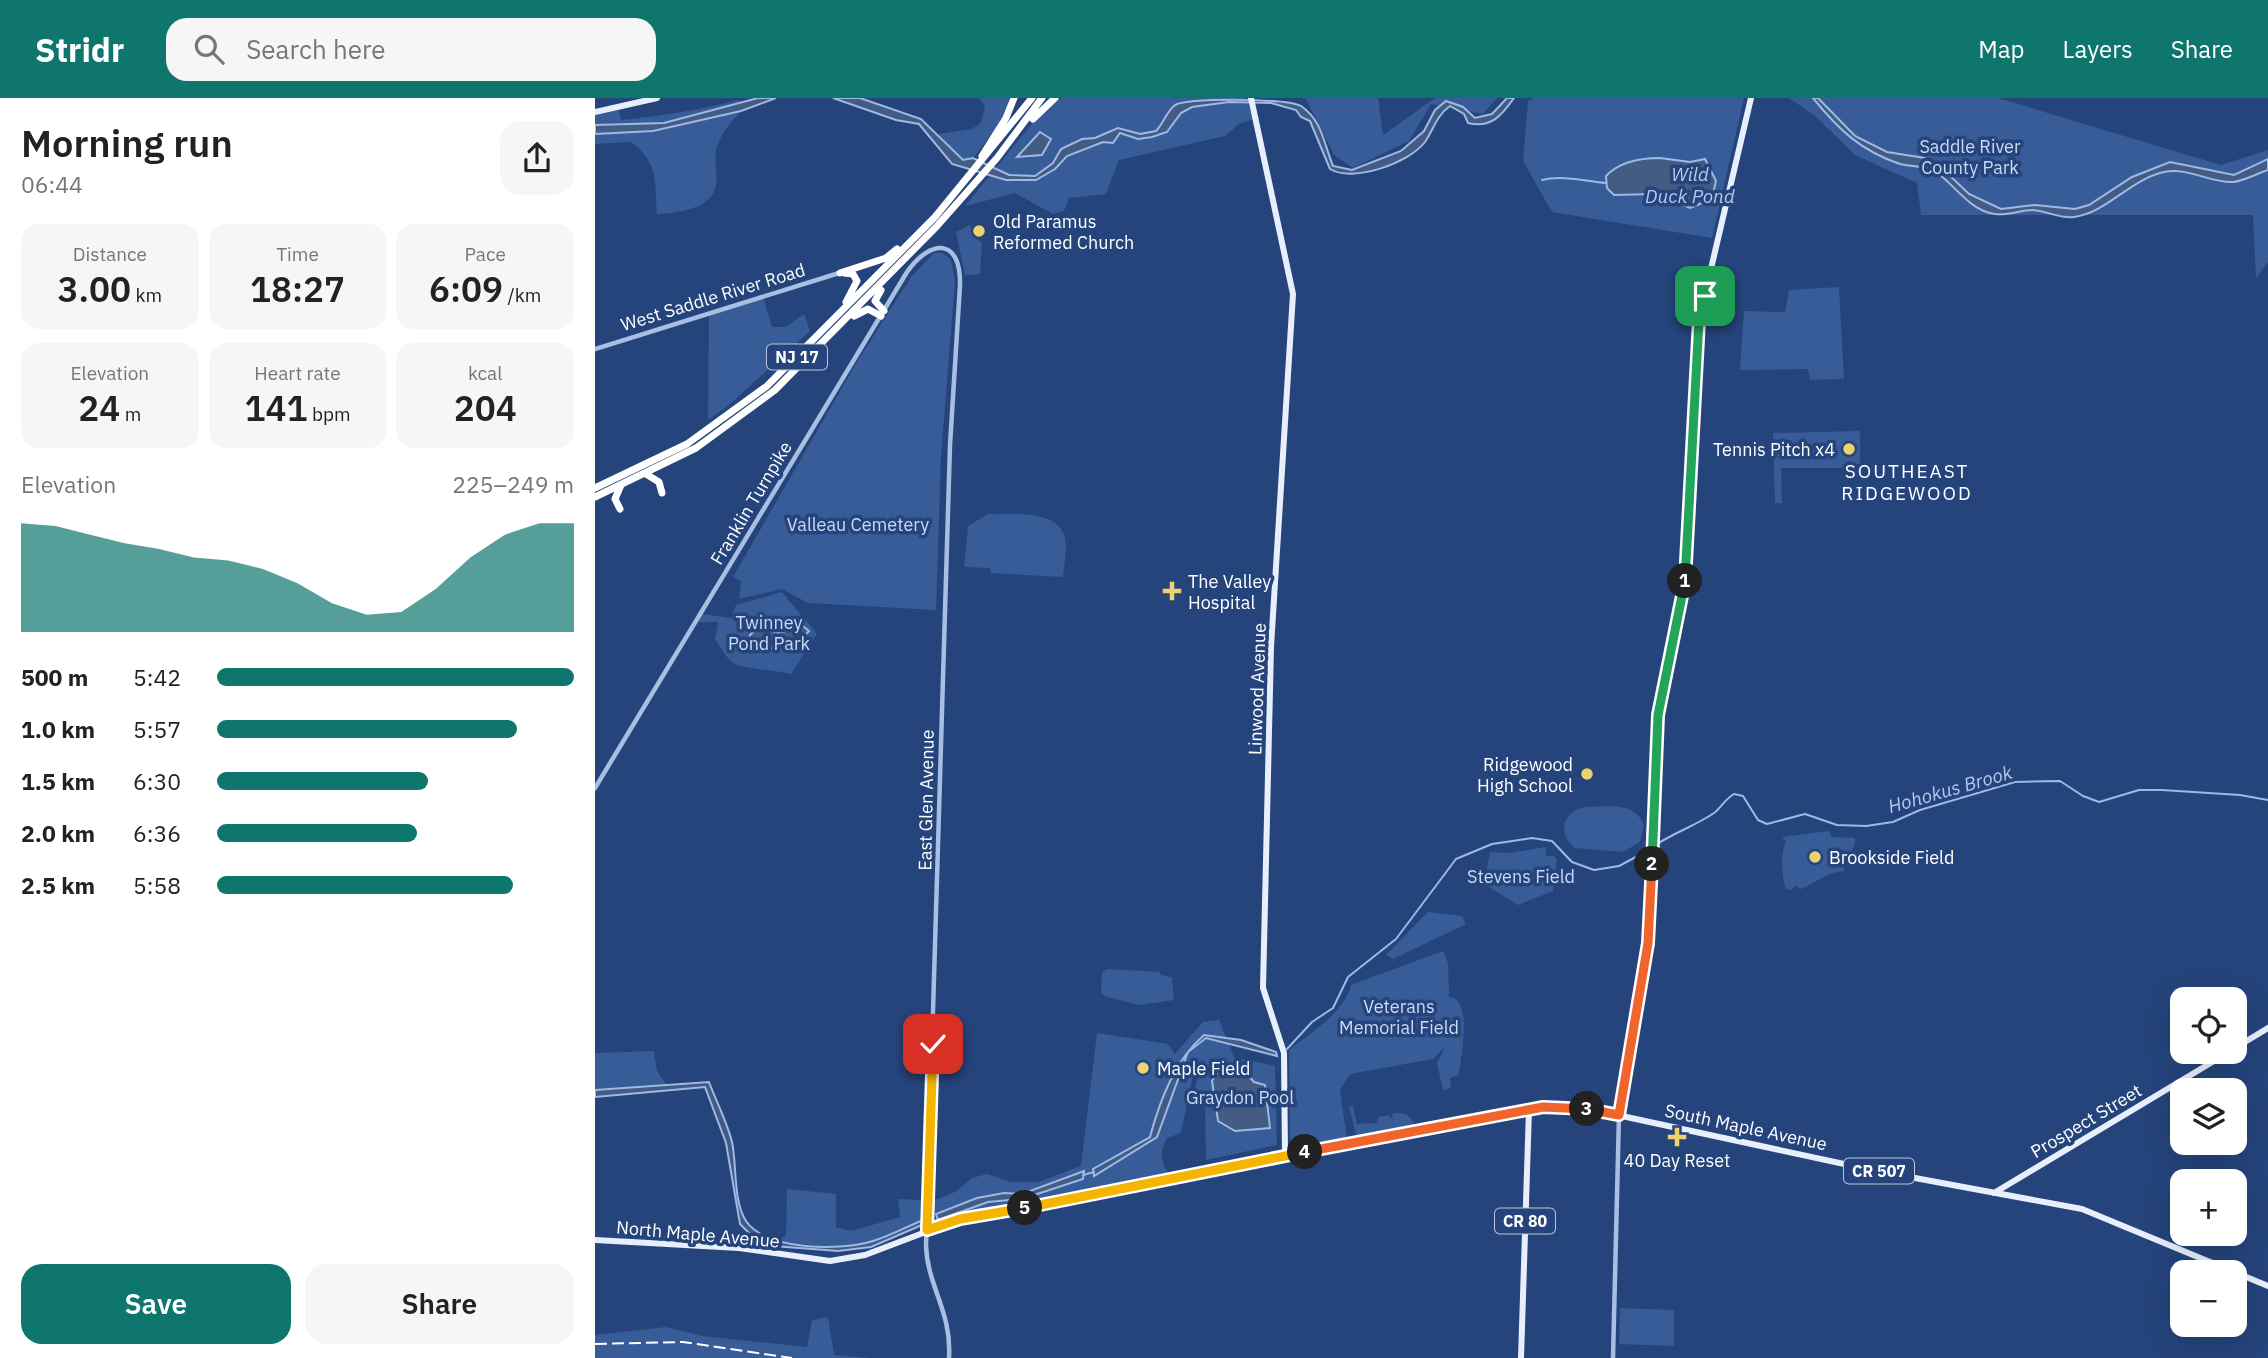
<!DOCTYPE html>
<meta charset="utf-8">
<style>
:root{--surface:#fff;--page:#f6f6f6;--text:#222;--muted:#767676;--accent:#0f766e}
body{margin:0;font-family:"IBM Plex Sans",sans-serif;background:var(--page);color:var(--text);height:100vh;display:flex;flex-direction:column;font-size:26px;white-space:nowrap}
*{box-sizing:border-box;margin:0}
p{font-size:23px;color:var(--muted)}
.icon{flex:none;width:38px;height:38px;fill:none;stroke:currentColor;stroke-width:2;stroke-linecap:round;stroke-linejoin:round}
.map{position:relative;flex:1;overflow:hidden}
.sheet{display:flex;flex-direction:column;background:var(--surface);width:595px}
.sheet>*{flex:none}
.controls{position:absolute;left:1575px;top:889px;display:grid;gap:14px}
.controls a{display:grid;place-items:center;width:77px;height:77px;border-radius:14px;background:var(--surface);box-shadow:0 7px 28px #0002;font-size:35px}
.pin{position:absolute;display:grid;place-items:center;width:60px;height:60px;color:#fff;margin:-30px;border-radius:14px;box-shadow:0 4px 10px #0006}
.km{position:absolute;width:35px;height:35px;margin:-18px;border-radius:50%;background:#222;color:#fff;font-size:19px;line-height:35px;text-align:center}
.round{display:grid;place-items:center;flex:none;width:74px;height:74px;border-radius:21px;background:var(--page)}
.overview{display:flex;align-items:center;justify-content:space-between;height:119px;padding:0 21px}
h1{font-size:38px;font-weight:600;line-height:52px}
.stats{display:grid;grid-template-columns:repeat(3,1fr);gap:10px;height:119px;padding:7px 21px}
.stats div{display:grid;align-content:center;border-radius:18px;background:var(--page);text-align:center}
.stats b{font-size:35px;font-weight:600}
.stats small{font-size:19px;font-weight:400}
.stats p{font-size:19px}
.chart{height:196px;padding:14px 21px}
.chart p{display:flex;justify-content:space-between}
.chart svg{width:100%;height:126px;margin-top:7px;fill:var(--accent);opacity:.7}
.button{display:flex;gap:14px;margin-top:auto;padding:14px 21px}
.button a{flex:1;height:80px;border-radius:21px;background:var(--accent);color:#fff;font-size:28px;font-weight:600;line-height:80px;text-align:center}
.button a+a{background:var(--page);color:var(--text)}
ul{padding:0 21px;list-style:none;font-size:23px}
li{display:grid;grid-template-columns:112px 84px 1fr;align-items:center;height:52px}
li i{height:18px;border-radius:9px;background:var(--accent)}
header{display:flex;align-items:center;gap:42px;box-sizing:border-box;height:98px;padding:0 35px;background:var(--accent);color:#fff}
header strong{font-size:33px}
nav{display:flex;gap:38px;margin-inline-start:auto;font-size:24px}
.search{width:490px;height:63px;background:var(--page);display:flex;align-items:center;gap:18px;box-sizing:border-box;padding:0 24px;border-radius:21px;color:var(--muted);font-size:26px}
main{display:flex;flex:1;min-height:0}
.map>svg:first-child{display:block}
.green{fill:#385c98;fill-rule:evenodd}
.water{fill:#445c84;stroke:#9db9e5;stroke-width:2}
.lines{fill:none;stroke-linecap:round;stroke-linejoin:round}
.stream{stroke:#9db9e5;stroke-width:2}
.minor{stroke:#a8bfe4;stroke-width:4.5}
.major{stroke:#e8effc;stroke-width:6}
.highway{stroke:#fff;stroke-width:7}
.rail{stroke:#fff;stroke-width:2;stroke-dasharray:12 5;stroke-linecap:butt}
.split-1-casing{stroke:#fff;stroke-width:14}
.split-2-casing{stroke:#fff;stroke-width:14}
.split-3-casing{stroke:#fff;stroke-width:14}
.split-4-casing{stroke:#fff;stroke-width:14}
.split-5-casing{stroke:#fff;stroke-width:14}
.split-6-casing{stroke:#fff;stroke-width:14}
.split-1{stroke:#22a559;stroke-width:9}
.split-2{stroke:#22a559;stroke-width:9}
.split-3{stroke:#f0652b;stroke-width:9}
.split-4{stroke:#f0652b;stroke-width:9}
.split-5{stroke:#f5b400;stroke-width:9}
.split-6{stroke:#f5b400;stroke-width:9}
.poi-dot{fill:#eed26d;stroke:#25447b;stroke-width:2.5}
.labels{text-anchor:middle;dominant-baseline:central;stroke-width:7;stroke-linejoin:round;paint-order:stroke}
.shield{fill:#25447b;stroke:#bec7d7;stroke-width:2}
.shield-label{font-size:16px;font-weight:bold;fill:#fff}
.park-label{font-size:18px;fill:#cbdaf4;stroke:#25447b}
.poi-label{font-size:18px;fill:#fff;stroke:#25447b;text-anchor:start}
.street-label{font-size:18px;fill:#fff;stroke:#25447b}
.water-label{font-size:19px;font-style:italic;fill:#b3c9ec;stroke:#25447b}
.neighbourhood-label{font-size:19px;letter-spacing:2px;fill:#fff;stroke:#25447b}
</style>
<header>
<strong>Stridr</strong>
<div class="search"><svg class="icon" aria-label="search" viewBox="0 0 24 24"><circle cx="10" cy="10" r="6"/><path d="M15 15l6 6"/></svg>Search here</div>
<nav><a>Map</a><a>Layers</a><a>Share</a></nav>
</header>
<main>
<section class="sheet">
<div class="overview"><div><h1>Morning run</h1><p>06:44</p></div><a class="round"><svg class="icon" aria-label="share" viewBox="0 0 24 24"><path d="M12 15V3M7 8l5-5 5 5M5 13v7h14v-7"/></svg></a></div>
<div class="stats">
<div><p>Distance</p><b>3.00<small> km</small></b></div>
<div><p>Time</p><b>18:27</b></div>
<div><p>Pace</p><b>6:09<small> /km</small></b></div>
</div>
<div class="stats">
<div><p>Elevation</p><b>24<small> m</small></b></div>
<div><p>Heart rate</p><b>141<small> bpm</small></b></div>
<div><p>kcal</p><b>204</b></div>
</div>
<div class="chart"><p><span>Elevation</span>225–249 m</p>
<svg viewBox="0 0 160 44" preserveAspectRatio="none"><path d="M0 44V6L10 7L20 10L30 13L40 15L50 18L60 19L70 22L80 27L90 34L100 38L110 37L120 29L130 18L140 10L150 6L160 6V44z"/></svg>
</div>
<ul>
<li><b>500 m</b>5:42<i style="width:100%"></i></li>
<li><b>1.0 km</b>5:57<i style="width:84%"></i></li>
<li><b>1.5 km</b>6:30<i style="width:59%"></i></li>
<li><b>2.0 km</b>6:36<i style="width:56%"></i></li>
<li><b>2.5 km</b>5:58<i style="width:83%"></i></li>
</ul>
<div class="button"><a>Save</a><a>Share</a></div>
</section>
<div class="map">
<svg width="1673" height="1260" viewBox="0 0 1673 1260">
<rect width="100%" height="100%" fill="#25447b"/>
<path class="green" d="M384 0H414L409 22 378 60 368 62 352 49 343 36 377 31 386 25 390 8Z
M468 0H651L659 21 644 26 630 38 524 62 511 96 474 100 469 113 458 116 420 95 370 108 452 7Z
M705 0H783L788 37 840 0H902L888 16 836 6 814 43 758 70 739 57 711 1Z
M939 0H1149L1117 140 957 114 928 63 933 3Z
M1194 0H1403L1626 67 1673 52V164L1661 180 1658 117H1326L1322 85 1260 57 1219 17Z
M144 2 146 13C136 24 126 35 122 49 118 61 123 75 121 87 117 112 81 115 62 116 59 84 65 66 36 44L0 46V17L24 12 26 22C67 18 105 12 144 2Z
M375 127 379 139 387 145 385 176 370 177 361 134Z
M339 155H348L356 162 360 183 346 358 341 512 213 505 187 491 144 501 146 483 138 479 260 267 316 179Z
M1244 189 1249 281 1215 282 1213 271 1145 272 1149 213 1190 214 1194 192Z
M168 199 177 229H191L209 216 215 233 135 306 113 322 114 214Z
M1265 333V370H1186L1187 405H1180L1178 335Z
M393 416C415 417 458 411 469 436 473 448 469 467 468 479L396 475 395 470 369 469 373 428Z
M187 494 222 536 196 576C180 572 148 571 138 565 131 560 125 548 120 541L123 524H101L108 516 136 520 141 507Z
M991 709C1012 709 1041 703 1049 728L1045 744 1028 754 980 750C961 736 968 712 991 709Z
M1234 733 1237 739 1260 740V747L1249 764V773C1232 774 1222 784 1206 791L1200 787 1197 792 1191 791C1187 783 1185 752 1191 744L1187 739Z
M951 749V758H959L962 762 958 793 923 807 889 786 895 754 913 755Z
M833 814 867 818 871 826 798 861 791 857Z
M848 853 853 865 854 899C879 900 865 962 864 977L855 980 856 990 848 992 842 965 850 949 838 961 755 976 745 992 752 1042 698 1050 695 1047 694 952C714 936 750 914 756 887Z
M512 871 565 874V877L577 879 579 902 544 907 509 898 506 894 507 874Z
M624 922 639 959 680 968 682 1047 611 1062 610 1009 595 1005 609 961 599 972 586 1035 572 1040C564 1055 566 1064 575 1078L341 1122 338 1103 362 1093 377 1080 392 1076 416 1084H444L486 1068 502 935 573 946 580 956 608 924ZM488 1073V1081L428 1101 393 1104 343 1121 341 1116 382 1100 409 1095 427 1096Z
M59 953 62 973 72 987 0 992V955Z
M758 1008 762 1026 782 1025 783 1019 794 1017 798 1023 797 1016C809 1013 816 1017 820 1029L762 1040 754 1009Z
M192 1091 241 1096V1129L256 1133 305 1119 303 1101 326 1102 325 1123 278 1143 238 1150 183 1143 191 1137Z
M1025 1210 1079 1212V1248L1024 1246Z
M233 1219 239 1257 274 1260H0V1237L71 1229 108 1238 212 1249 217 1222Z"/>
<path class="water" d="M163 0H181L146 13 58 33 0 36V27L69 25Z
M238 0H265L326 21 368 62 378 60 414 77 440 78 458 65 466 51 487 41 500 40 523 30 545 36 561 33C568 26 572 13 580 7 595 0 690 0 706 8 727 22 729 46 738 68L757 72 806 53 829 33 840 12 851 3 868 9 880 20 897 16 912 0H919C907 17 896 31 873 25L869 16 855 8C841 18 839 31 830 44 814 65 758 85 735 71L715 23 706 19 701 12 676 5 634 4 597 9 586 15 572 34 557 39 543 41 525 35 518 45 508 44 472 58 460 71 441 82H411L357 66 324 26 301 22Z
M1218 0H1223L1260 38 1292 54 1330 60 1350 73 1374 96 1406 111 1440 107 1480 111 1494 107 1537 79 1575 64 1639 77 1673 61V72C1663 75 1649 83 1638 84 1615 85 1593 69 1569 74 1534 82 1513 114 1479 119 1465 121 1452 113 1438 112 1425 112 1413 118 1400 116 1375 113 1360 87 1341 74 1330 67 1317 69 1305 66 1266 53 1244 32 1218 0Z
M445 34 456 41 447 57 422 59Z
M1065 60 1095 64 1110 61 1121 83 1117 101 1095 110 1060 96 1019 97 1012 90 1011 78C1025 63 1046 60 1065 60Z
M203 524 214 533 202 545 185 543 173 553 165 554 156 548 155 537C171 521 175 542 193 532 197 530 200 527 203 524Z
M609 937 646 942 681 954 682 958 611 940 593 954 562 1039 499 1078 498 1071 555 1039C565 1002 580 962 609 937Z
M626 969 652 976 659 984 670 987 675 1030 640 1033 623 1023 617 983Z
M114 984C121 1003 132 1024 137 1044 142 1067 138 1103 151 1123 172 1153 247 1153 278 1143 295 1138 311 1129 328 1122L327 1127 276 1149 243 1153 178 1148 163 1144 145 1126 131 1045 110 989 0 999V992Z
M489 1073 488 1081 427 1101 393 1104 343 1122 341 1116 382 1100 409 1095 427 1096Z"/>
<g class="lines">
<path class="stream" d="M947 82C967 77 989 83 1011 85
M1059 748C1078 735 1100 728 1119 715 1126 710 1130 701 1139 696L1148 698 1163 722 1172 726 1210 716 1242 727 1271 728 1298 724 1325 712 1420 684 1465 683 1488 698 1504 704 1544 692H1567L1645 697 1673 702
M692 951 717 924 738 910 753 879 801 841 861 761 897 746 937 740 957 743 977 764 999 772 1024 768 1054 752
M488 1077 499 1074"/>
<path class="minor" d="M0 251 244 175
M0 690 312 174C336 140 366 140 365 187L355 347 331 1147C332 1188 357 1213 354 1260
M1018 1260 1024 1017"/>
<path class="major" d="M656 0 698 196 676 549 668 890 689 955 690 1058
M0 14 62 0
M1640 950 1673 930
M1024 1017 1053 845 1063 617 1089 493 1104 222 1156 0
M1399 1095 1634 954
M0 1142 144 1150 235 1163 270 1157 365 1121 491 1100 640 1068 957 1008 999 1012 1277 1072 1487 1111 1673 1188
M926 1260 934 1012"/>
<path class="highway" d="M438 21 460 0
M387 58 411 20 419 0
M245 175 291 160 302 151
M249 175 258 176 262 183 251 204
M286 192 280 203 289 213
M259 218 273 211 286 218
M51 376 64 384 67 395
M0 390 92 346 172 288 340 119 437 0
M0 399 101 350 180 292 342 128 402 60 447 0
M25 411 20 401 26 387"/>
<path class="rail" d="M0 1246 88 1244 197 1260"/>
</g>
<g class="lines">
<defs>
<path id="split-1" d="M1090 483 1104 222 1110 198"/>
<path id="split-2" d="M1057 766 1063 617 1090 483"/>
<path id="split-3" d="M992 1011 1024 1017 1053 845 1057 766"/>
<path id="split-4" d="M710 1054 948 1009 992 1011"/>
<path id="split-5" d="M430 1110 710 1054"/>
<path id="split-6" d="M338 946 332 1132 365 1121 430 1110"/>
</defs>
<use href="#split-1" class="split-1-casing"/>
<use href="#split-2" class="split-2-casing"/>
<use href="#split-3" class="split-3-casing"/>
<use href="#split-4" class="split-4-casing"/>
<use href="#split-5" class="split-5-casing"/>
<use href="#split-6" class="split-6-casing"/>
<use href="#split-1" class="split-1"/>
<use href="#split-2" class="split-2"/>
<use href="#split-3" class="split-3"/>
<use href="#split-4" class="split-4"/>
<use href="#split-5" class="split-5"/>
<use href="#split-6" class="split-6"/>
</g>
<g class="poi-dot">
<circle cx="384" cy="133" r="7"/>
<circle cx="1254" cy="351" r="7"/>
<path d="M573.5 482.5h7v7h7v7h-7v7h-7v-7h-7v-7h7z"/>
<circle cx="992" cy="676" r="7"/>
<circle cx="1220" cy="759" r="7"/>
<circle cx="548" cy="970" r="7"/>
<path d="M1078.5 1028.5h7v7h7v7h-7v7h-7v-7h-7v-7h7z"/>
</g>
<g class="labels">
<g class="shield">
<rect x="172" y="246.5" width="60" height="25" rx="5"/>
<rect x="1249" y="1060.5" width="70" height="25" rx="5"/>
<rect x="900" y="1110.5" width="60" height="25" rx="5"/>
</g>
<g class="shield-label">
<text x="202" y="259">NJ 17</text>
<text x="1284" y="1073">CR 507</text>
<text x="930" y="1123">CR 80</text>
</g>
<g class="park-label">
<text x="1375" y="48">Saddle River<tspan x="1375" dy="21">County Park</tspan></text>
<text x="263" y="426">Valleau Cemetery</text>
<text x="174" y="524">Twinney<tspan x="174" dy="21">Pond Park</tspan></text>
<text x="926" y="778">Stevens Field</text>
<text x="804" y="908">Veterans<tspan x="804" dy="21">Memorial Field</tspan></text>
<text x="645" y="999">Graydon Pool</text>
</g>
<g class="poi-label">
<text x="398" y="123">Old Paramus<tspan x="398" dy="21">Reformed Church</tspan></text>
<text x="1240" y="351" text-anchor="end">Tennis Pitch x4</text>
<text x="593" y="483">The Valley<tspan x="593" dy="21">Hospital</tspan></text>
<text x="978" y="666" text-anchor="end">Ridgewood<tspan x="978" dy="21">High School</tspan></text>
<text x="1234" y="759">Brookside Field</text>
<text x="562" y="970">Maple Field</text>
<text x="1082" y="1062" text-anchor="middle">40 Day Reset</text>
</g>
<g class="street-label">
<text transform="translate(118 199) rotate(-17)">West Saddle River Road</text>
<text transform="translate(156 405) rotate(-59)">Franklin Turnpike</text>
<text transform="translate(662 591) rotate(-88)">Linwood Avenue</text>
<text transform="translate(331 702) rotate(-89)">East Glen Avenue</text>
<text transform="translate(1491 1023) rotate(-31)">Prospect Street</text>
<text transform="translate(1151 1029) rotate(12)">South Maple Avenue</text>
<text transform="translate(103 1136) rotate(5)">North Maple Avenue</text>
</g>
<g class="water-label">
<text x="1095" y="76">Wild<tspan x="1095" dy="22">Duck Pond</tspan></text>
<text transform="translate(1355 691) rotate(-16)">Hohokus Brook</text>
</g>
<g class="neighbourhood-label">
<text x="1312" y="373">SOUTHEAST<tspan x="1312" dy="22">RIDGEWOOD</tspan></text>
</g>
</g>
</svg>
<div class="controls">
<a><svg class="icon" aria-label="locate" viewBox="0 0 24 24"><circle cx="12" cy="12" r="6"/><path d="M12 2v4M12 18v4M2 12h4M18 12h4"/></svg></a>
<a><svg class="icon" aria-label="layers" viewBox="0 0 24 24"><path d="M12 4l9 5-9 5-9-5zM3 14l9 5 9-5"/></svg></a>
<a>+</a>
<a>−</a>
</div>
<div class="pin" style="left:1110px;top:198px;background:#1e9e55"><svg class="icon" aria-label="arrive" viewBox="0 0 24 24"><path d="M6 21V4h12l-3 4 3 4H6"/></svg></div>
<div class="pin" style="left:338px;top:946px;background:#d93025"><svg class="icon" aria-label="check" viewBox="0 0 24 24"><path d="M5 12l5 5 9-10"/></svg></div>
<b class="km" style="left:1090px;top:483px">1</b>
<b class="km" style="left:1057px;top:766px">2</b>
<b class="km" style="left:992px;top:1011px">3</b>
<b class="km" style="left:710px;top:1054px">4</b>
<b class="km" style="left:430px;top:1110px">5</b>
</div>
</main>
